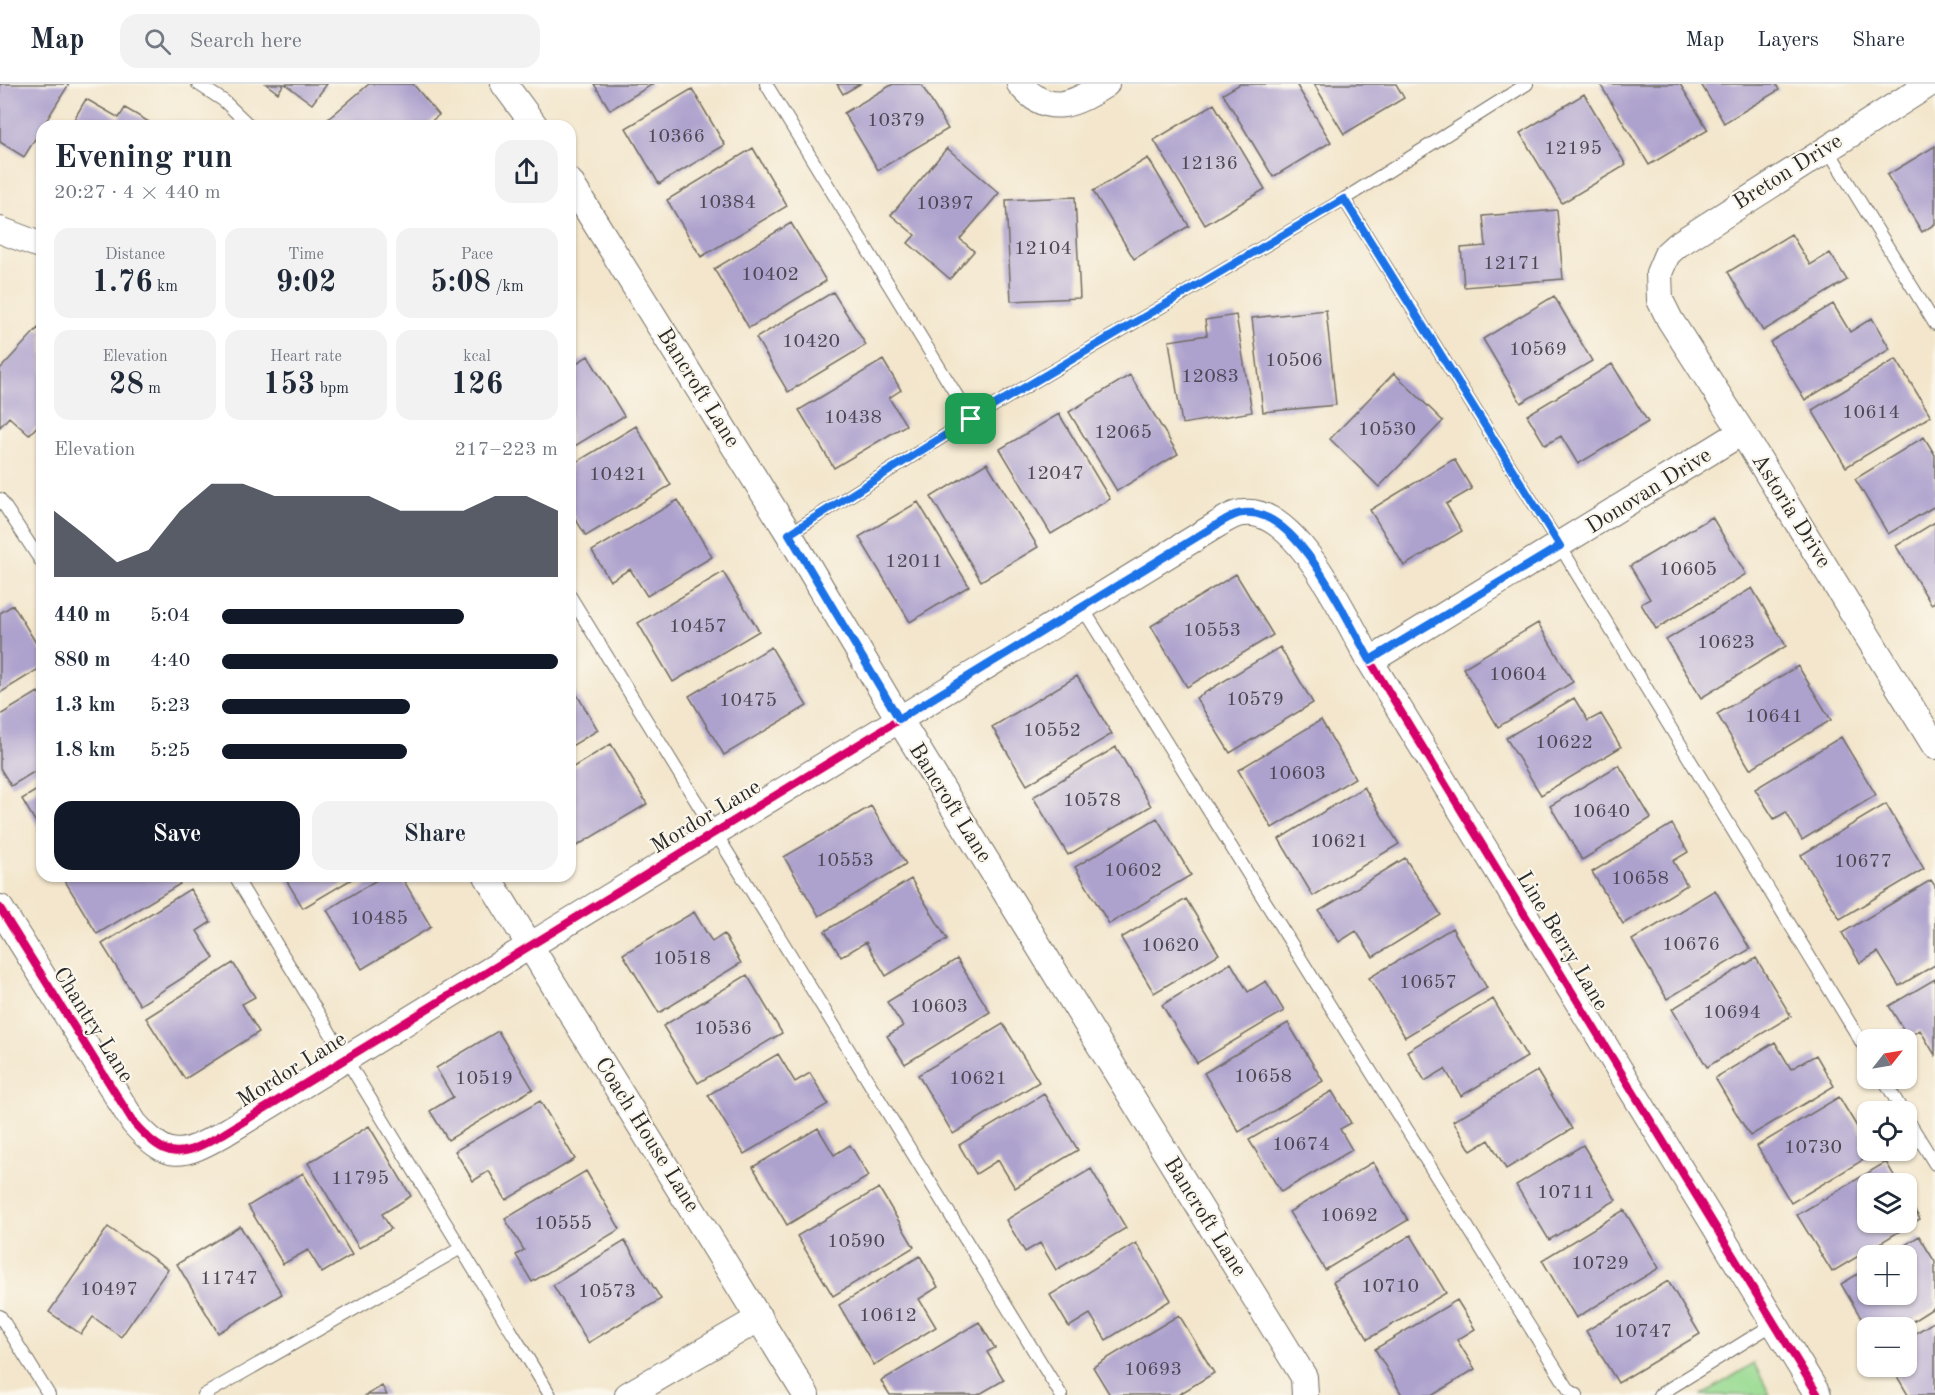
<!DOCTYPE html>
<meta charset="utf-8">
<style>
:root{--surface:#fff;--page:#f2f2f3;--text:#1f2937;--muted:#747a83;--line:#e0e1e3;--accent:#111827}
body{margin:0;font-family:"Old Standard TT",serif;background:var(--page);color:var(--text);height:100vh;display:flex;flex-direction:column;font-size:22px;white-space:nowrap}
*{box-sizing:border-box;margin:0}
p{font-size:20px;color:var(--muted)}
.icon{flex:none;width:33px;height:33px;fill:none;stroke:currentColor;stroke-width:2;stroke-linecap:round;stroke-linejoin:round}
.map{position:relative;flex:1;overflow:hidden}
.side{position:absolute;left:36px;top:36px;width:540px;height:762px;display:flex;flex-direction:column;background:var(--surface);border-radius:18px;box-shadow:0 2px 4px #0004}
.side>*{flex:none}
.needle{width:39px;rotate:59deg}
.buttons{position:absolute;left:1857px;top:945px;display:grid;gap:12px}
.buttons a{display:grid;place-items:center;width:60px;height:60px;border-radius:12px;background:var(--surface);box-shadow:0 2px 4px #0004;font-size:30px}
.pin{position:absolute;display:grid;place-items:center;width:51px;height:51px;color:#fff;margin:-26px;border-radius:12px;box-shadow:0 3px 9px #0006}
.round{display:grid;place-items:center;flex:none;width:63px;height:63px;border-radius:18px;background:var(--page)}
.overview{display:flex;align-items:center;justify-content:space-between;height:102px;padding:0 18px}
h1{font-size:33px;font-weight:700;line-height:45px}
.figures{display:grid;grid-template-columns:repeat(3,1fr);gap:9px;height:102px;padding:6px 18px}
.figures div{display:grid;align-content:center;border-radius:15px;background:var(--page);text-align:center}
.figures b{font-size:30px;font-weight:700}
.figures small{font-size:16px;font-weight:400}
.figures p{font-size:16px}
.chart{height:168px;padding:12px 18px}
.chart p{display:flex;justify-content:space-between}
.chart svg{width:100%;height:108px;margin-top:6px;fill:var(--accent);opacity:.7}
.action{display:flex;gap:12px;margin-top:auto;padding:12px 18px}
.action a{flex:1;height:69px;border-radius:18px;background:var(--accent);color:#fff;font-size:24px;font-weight:700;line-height:69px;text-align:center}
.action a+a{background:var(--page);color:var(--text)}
ul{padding:0 18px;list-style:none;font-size:20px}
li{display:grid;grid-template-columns:96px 72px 1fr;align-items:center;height:45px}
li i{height:15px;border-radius:8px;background:var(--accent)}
header{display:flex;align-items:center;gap:36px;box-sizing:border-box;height:84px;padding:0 30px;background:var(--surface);border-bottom:2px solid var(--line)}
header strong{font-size:28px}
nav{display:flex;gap:33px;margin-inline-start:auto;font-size:21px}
.search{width:420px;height:54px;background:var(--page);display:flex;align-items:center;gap:15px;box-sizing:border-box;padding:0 21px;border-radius:18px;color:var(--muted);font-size:22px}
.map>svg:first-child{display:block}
.grass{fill:#98da91;stroke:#62825e;stroke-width:1.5}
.building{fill:#ada2cd}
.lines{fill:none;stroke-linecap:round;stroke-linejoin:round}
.lane-casing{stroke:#716c63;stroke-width:14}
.street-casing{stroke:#716c63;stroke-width:28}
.lane{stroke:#fff;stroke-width:12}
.street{stroke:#fff;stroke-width:26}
.cycleway-casing{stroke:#fbf7ec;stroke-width:11}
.cycleway{stroke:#d6006c;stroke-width:8}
.route-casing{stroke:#fff;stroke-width:12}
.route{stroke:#1a73e8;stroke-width:8}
.labels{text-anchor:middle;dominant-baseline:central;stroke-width:4.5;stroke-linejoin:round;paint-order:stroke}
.number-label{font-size:20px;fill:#4c4954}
.street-label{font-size:22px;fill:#2b2b2b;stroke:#fbf7ec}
</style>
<header>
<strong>Map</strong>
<div class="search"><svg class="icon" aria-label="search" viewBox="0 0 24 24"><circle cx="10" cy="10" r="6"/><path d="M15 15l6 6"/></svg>Search here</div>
<nav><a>Map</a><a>Layers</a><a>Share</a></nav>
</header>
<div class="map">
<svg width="1935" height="1311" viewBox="0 0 1935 1311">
<rect width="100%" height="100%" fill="#fbf7ec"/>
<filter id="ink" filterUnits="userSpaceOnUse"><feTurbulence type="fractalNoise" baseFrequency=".0167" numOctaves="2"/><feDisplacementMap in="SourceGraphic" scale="12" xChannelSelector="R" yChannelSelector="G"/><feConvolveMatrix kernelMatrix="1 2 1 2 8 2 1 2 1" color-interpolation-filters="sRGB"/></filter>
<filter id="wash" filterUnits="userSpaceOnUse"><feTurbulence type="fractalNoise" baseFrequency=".008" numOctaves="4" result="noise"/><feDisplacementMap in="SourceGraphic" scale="24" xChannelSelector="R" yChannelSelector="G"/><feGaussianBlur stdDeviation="1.35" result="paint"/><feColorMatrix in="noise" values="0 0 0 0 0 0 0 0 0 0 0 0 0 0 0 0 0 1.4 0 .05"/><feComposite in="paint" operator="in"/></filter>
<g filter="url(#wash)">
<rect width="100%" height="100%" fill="#f3e6cc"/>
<path class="grass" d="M1754 1279 1770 1311H1702Z"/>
<g id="blocks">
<path class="building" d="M0 0H69L24 73 0 58Z
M266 0H284L278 9Z
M285 0H327L312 20Z
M369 0H413L439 31 425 42H320Z
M594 0H653L610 26Z
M837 0H860L843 10Z
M893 0H921L948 45 878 86 844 29Z
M1240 0H1296L1331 58 1273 93 1223 10Z
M1314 0H1396L1404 14 1344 50Z
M1600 0H1680L1708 46 1649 81Z
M1701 0H1776L1779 6 1724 39Z
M692 5 725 61 659 100 626 44Z
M1584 10 1626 81 1562 119 1520 49Z
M86 15 119 34 125 24 149 38 146 42H70Z
M1214 20 1265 105 1205 141 1154 56Z
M1935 62V140L1922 148 1887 91Z
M753 64 787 122 701 173 667 116Z
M947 64 999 109 960 155 974 167 950 195 908 159 915 151 891 131Z
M1148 74 1189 142 1134 175 1093 107Z
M1075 113 1080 214 1011 217 1006 116Z
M1557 126 1563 195 1464 203 1461 164 1486 162 1483 132Z
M791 139 826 197 749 244 714 185Z
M1791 150 1810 181 1830 169 1847 196 1763 247 1728 188Z
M833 208 866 261 788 308 756 254Z
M1554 212 1592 277 1521 319 1483 255Z
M1833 220 1850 248 1872 234 1890 265 1805 316 1770 258Z
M1326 226 1336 321 1263 328 1252 234Z
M1236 231 1252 328 1182 340 1169 257 1207 251 1205 236Z
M38 244 42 248V337L29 351 9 333 0 343V285Z
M588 272 624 332 570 365V283Z
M1896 275 1931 332 1846 383 1812 326Z
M883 276 901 306 889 314 906 341 834 384 799 326Z
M1612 280 1648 338 1578 380 1561 352 1545 361 1527 331Z
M1394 289 1443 337 1379 403 1330 355Z
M1130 291 1178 370 1117 407 1069 328Z
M1059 330 1110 415 1051 450 1000 365Z
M636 342 671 401 586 452 570 426V382Z
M1924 353 1935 371V422L1888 450 1855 395Z
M1454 375 1472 405 1446 420 1462 447 1404 482 1370 426Z
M987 379 1038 463 981 497 931 413Z
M678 416 712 473 647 512 630 485 610 497 592 467Z
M918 418 969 502 910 538 859 453Z
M1712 433 1746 490 1656 545 1641 520 1650 515 1630 482Z
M1935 438V518L1931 520 1896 462Z
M723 488 759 547 673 598 638 539Z
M1236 490 1273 551 1187 603 1151 542Z
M1752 504 1786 562 1701 614 1666 556Z
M13 521 42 569V583L0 609V529Z
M1538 539 1573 598 1498 643 1463 584Z
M771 563 807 622 724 671 689 612Z
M1280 563 1313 619 1230 669 1196 614Z
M1798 582 1831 636 1750 685 1717 630Z
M1077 592 1112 650 1027 701 992 643Z
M570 599 598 646 570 663Z
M38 608 42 615V683L11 702 0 684V631Z
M1574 614 1588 637 1601 630 1621 663 1541 711 1506 654Z
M1321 636 1355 694 1272 744 1238 686Z
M1841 653 1876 711 1802 756 1786 728 1774 735 1755 705Z
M611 660 647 720 570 766V685Z
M1116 663 1151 722 1068 771 1033 713Z
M1619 681 1651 734 1582 776 1550 722Z
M42 703V749L22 715Z
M1364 703 1399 760 1313 812 1279 755Z
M1886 720 1924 785 1840 835 1801 771Z
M871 722 906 780 819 832 784 773Z
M1157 734 1191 791 1109 840 1075 783Z
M1672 740 1688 768 1673 777 1687 801 1623 840 1592 788Z
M1405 774 1441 831 1373 873 1356 847 1339 858 1319 827Z
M62 792H175L180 800 97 850Z
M288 792H357L303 824 285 794Z
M383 792H401L431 843 362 885 327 826Z
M911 795 947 855 886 892 866 858 841 873 825 847Z
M1931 796 1935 802V881L1899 902 1878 868 1860 879 1842 849Z
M190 805 211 838 197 847 214 874 140 921 102 860Z
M1715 806 1750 865 1667 915 1632 856Z
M1186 815 1219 870 1154 909 1121 854Z
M694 828 712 858 724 850 741 879 659 929 623 870Z
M1452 844 1487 904 1405 953 1369 894Z
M1756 874 1791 932 1707 983 1672 925Z
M957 875 990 928 905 980 887 952 903 942 887 918Z
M233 879 255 913 242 920 259 948 185 995 146 934Z
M1231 879 1248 908 1266 897 1284 927 1197 979 1162 921Z
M747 891 782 949 698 999 663 942Z
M1935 895V971L1920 946 1908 953 1889 922Z
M1493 915 1527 973 1461 1012 1445 985 1425 997 1407 967Z
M1288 939 1323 997 1239 1048 1204 989Z
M1003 940 1039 998 953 1050 918 991Z
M498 947 533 1005 448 1056 430 1027 453 1013 436 984Z
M1775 958 1791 985 1816 971 1834 1002 1750 1052 1715 994Z
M778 970 795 998 810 989 828 1020 744 1070 708 1011Z
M1537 987 1572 1045 1506 1085 1489 1056 1471 1067 1453 1037Z
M1332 1007 1351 1039 1340 1045 1352 1066 1281 1108 1249 1056Z
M1044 1010 1078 1066 1015 1104 998 1076 976 1090 959 1061Z
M1839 1013 1868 1061V1066L1873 1070 1791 1119 1757 1062Z
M540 1017 575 1075 506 1116 489 1087 473 1097 455 1067Z
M369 1042 411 1112 382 1130 391 1145 359 1164 308 1079Z
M818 1044 834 1071 850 1061 869 1092 787 1141 753 1083Z
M1583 1061 1616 1116 1549 1156 1516 1101Z
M1373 1078 1408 1136 1325 1186 1289 1128Z
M1886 1078 1899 1100H1868V1138H1906V1112L1920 1135 1832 1188 1797 1131Z
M1091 1085 1126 1144 1056 1186 1040 1159 1025 1168 1006 1136Z
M586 1087 620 1145 532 1198 516 1171 524 1166 505 1135Z
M303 1089 352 1171 322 1189 308 1166 283 1180 248 1122Z
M879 1104 914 1163 833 1212 797 1152Z
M1624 1126 1659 1184 1576 1234 1542 1176Z
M240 1142 282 1210 218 1249 177 1180Z
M108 1143 168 1185 121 1253 93 1233 81 1250 49 1228Z
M1411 1151 1446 1209 1368 1255 1333 1198Z
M1919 1152 1935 1178V1223L1902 1244H1867L1841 1200 1868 1184V1210H1906V1172H1888Z
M625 1157 661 1215 588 1259 553 1201Z
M1136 1159 1171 1216 1106 1256 1090 1230 1069 1243 1050 1211Z
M920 1172 938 1203 919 1215 936 1243 874 1281 839 1221Z
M1668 1197 1700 1250 1618 1299 1586 1247Z
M1457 1216 1475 1245 1457 1256 1475 1285 1433 1311H1402L1375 1265Z
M1179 1231 1214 1289 1178 1311H1110L1093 1283Z
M1935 1237V1311H1908L1891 1282H1906V1255Z
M979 1238 995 1264 987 1268 1004 1296 978 1311H890L881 1297Z
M382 1302 387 1311H366Z"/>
</g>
</g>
<g filter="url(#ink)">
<use href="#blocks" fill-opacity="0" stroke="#716c63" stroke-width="1.5"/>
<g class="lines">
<defs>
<path id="lane" d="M198 0 224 17 250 42
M766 0 971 335
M1827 64 1935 240
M1344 115 1560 462 1868 969
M0 415 42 479
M789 450 971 335 1344 115 1527 0
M570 512 1061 1311
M1082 523 1569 1306 1577 1311
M235 792 550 1311
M1883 994 1903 1028
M1906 1033 1935 1080
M0 1232 49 1311
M204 1311 461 1164
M1659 1311 1775 1239"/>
<path id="street" d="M504 0 535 42
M1020 0C1048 34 1075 20 1106 0
M1929 0 1677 161 1667 170 1659 189 1660 216 1670 236 1742 348 1935 662
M570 98 789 450 899 635 1304 1293 1305 1311
M0 146 42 162
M1370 577 1742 348
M487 792 806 1311
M0 824 134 1039C168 1077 180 1074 223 1050L1218 440C1226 435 1235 429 1244 429 1297 423 1347 537 1370 577L1818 1311
M628 1311 760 1234"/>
</defs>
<use href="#lane" class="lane-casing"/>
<use href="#street" class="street-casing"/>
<use href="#lane" class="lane"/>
<use href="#street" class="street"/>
<defs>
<path id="cycleway" d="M0 824 134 1039C168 1077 180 1074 223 1050L1218 440C1226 435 1235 429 1244 429 1297 423 1347 537 1370 577L1818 1311"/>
</defs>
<use href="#cycleway" class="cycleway-casing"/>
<use href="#cycleway" class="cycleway"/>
</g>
</g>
<g class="lines" filter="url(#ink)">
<defs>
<path id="route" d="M1344 115 1560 462 1370 576C1347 537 1298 423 1244 429 1235 429 1226 435 1218 440L899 635 789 450 971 335Z"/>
</defs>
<use href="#route" class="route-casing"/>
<use href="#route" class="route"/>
</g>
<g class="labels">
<g class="number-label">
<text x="896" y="37">10379</text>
<text x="676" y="53">10366</text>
<text x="1573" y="65">12195</text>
<text x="1209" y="80">12136</text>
<text x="727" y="119">10384</text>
<text x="945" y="120">10397</text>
<text x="1043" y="165">12104</text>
<text x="1512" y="180">12171</text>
<text x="770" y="191">10402</text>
<text x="811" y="258">10420</text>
<text x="1538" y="266">10569</text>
<text x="1294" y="277">10506</text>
<text x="1210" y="293">12083</text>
<text x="1871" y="329">10614</text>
<text x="853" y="334">10438</text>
<text x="1387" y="346">10530</text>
<text x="1123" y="349">12065</text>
<text x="1055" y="390">12047</text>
<text x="618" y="391">10421</text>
<text x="914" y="478">12011</text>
<text x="1688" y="486">10605</text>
<text x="698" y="543">10457</text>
<text x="1212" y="547">10553</text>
<text x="1726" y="559">10623</text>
<text x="1518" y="591">10604</text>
<text x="1255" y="616">10579</text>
<text x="748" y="617">10475</text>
<text x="1774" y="633">10641</text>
<text x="1052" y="647">10552</text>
<text x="1564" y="659">10622</text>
<text x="1297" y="690">10603</text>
<text x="1092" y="717">10578</text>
<text x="1601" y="728">10640</text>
<text x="1339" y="758">10621</text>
<text x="845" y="777">10553</text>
<text x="1863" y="778">10677</text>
<text x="1133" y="787">10602</text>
<text x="1640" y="795">10658</text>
<text x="379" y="835">10485</text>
<text x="1691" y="861">10676</text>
<text x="1170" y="862">10620</text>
<text x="682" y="875">10518</text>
<text x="1428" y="899">10657</text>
<text x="939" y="923">10603</text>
<text x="1732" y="929">10694</text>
<text x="723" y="945">10536</text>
<text x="1263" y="993">10658</text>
<text x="484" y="995">10519</text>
<text x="978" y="995">10621</text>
<text x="1301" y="1061">10674</text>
<text x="1813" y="1064">10730</text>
<text x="360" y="1095">11795</text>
<text x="1566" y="1109">10711</text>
<text x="1349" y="1132">10692</text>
<text x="563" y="1140">10555</text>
<text x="856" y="1158">10590</text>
<text x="1600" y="1180">10729</text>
<text x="229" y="1195">11747</text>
<text x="1390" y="1203">10710</text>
<text x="109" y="1206">10497</text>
<text x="607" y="1208">10573</text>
<text x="888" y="1232">10612</text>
<text x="1643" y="1248">10747</text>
<text x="1153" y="1286">10693</text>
</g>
<g class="street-label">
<text transform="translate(1788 88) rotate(-32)">Breton Drive</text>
<text transform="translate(698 304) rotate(58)">Bancroft Lane</text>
<text transform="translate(1649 407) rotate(-32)">Donovan Drive</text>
<text transform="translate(1791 427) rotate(58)">Astoria Drive</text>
<text transform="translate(950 719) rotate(58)">Bancroft Lane</text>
<text transform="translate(706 733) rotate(-31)">Mordor Lane</text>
<text transform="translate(1562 857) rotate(59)">Line Berry Lane</text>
<text transform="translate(93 941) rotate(58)">Chantry Lane</text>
<text transform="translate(292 986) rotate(-32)">Mordor Lane</text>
<text transform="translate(647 1051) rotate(58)">Coach House Lane</text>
<text transform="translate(1205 1133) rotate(58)">Bancroft Lane</text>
</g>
</g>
</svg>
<div class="buttons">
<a><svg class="needle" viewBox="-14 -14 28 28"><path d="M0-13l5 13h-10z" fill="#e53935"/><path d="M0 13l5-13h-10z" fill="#747a83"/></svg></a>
<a><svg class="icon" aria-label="locate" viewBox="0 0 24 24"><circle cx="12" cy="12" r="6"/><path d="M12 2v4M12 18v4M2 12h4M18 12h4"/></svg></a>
<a><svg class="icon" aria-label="layers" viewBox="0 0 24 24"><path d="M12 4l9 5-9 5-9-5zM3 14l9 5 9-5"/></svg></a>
<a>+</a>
<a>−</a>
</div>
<div class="pin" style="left:971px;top:335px;background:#1e9e55"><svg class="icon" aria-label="arrive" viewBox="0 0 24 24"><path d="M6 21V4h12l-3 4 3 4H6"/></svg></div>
<section class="side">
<div class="overview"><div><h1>Evening run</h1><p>20:27 · 4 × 440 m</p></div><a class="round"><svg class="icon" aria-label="share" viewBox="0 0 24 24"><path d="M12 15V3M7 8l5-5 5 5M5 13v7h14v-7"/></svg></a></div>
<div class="figures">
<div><p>Distance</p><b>1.76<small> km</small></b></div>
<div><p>Time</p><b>9:02</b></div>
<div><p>Pace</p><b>5:08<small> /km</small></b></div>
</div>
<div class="figures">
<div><p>Elevation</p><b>28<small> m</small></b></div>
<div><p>Heart rate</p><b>153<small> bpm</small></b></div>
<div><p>kcal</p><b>126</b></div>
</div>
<div class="chart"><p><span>Elevation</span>217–223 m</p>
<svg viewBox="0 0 160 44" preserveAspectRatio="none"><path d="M0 44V17L10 27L20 38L30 33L40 17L50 6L60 6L70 11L80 11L90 11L100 11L110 17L120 17L130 17L140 11L150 11L160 17V44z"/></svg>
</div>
<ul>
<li><b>440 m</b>5:04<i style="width:72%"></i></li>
<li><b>880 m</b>4:40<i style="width:100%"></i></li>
<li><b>1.3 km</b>5:23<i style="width:56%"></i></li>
<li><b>1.8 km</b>5:25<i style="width:55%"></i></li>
</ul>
<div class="action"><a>Save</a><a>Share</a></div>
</section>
</div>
